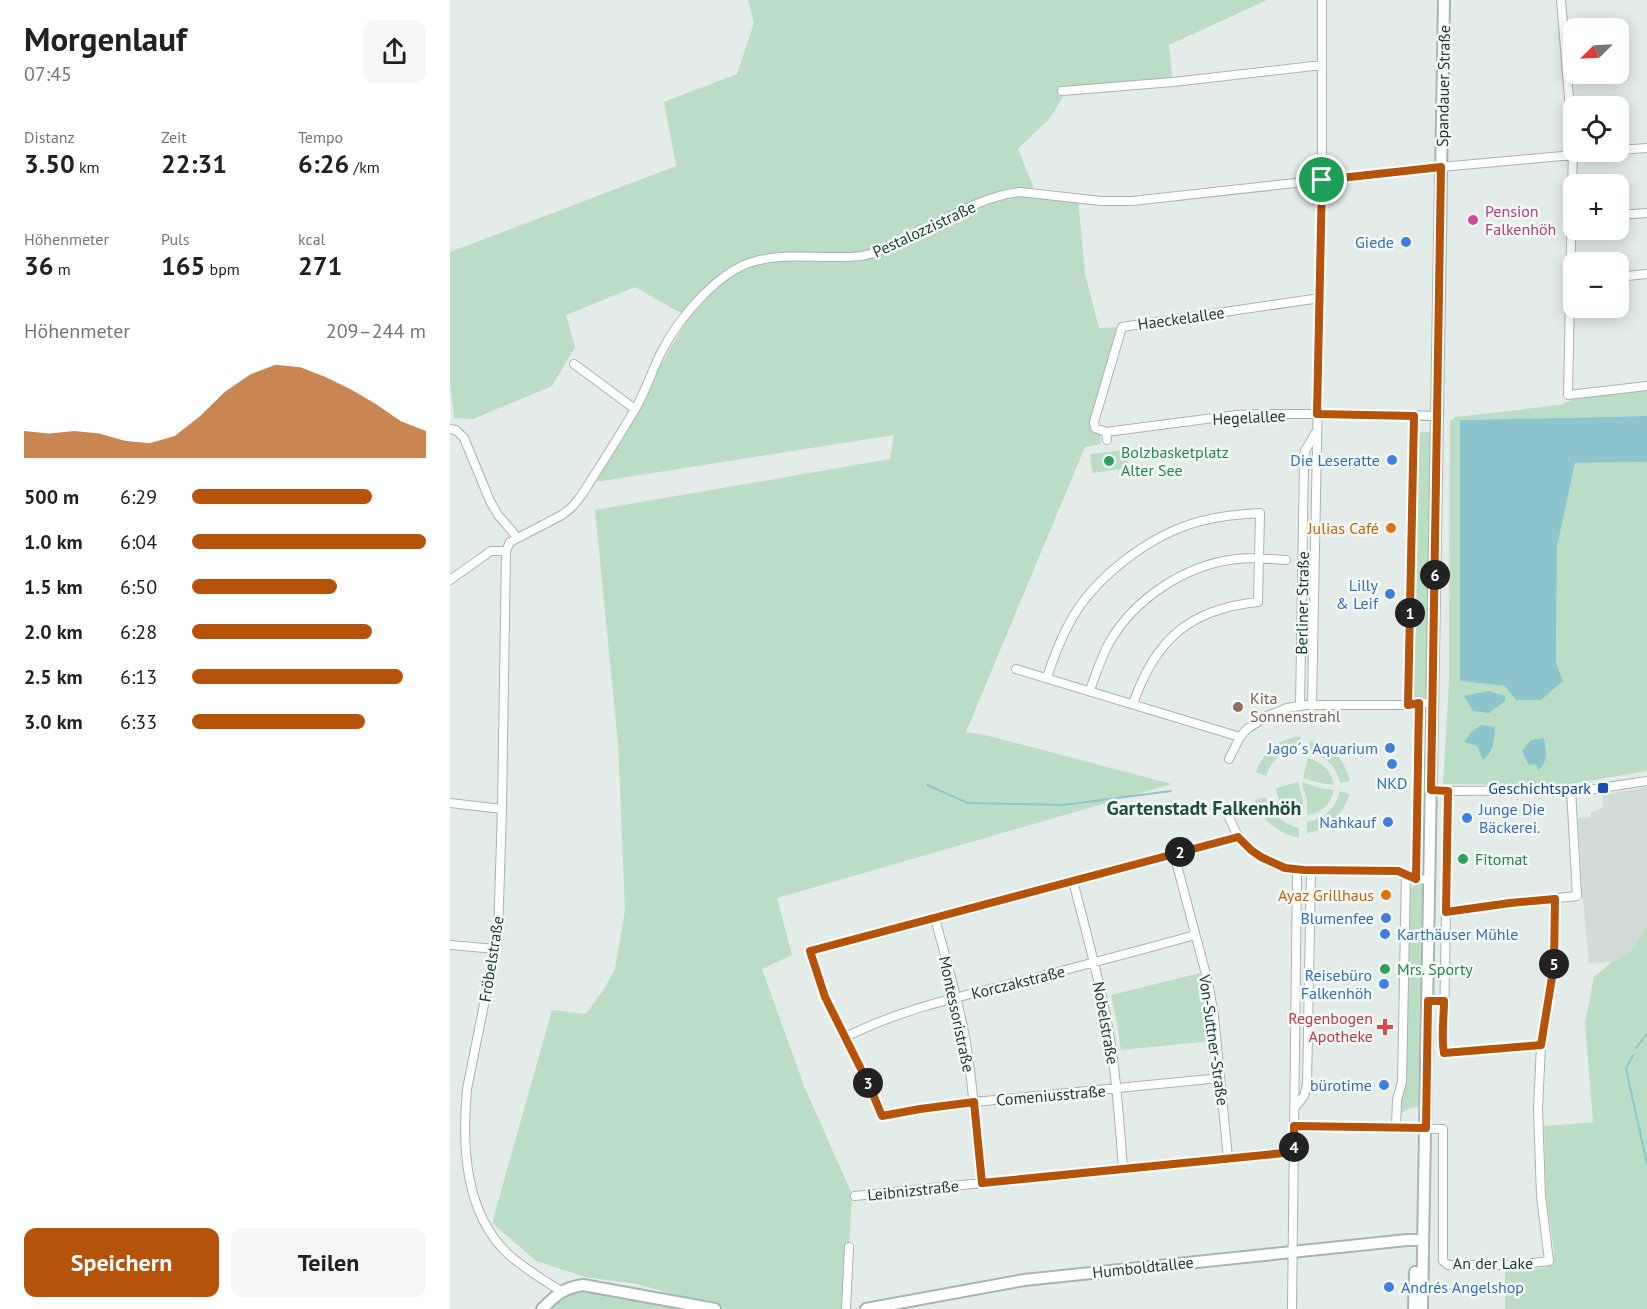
<!DOCTYPE html>
<html lang="de">
<meta charset="utf-8">
<style>
:root{--surface:#fff;--page:#f6f6f6;--text:#202124;--muted:#757577;--accent:#b45309}
body{margin:0;font-family:"PT Sans",sans-serif;background:var(--page);color:var(--text);height:100vh;display:flex;flex-direction:column;font-size:22px;white-space:nowrap}
*{box-sizing:border-box;margin:0}
p{font-size:20px;color:var(--muted)}
.icon{flex:none;width:33px;height:33px;fill:none;stroke:currentColor;stroke-width:2;stroke-linecap:round;stroke-linejoin:round}
.map{position:relative;flex:1;overflow:hidden}
.drawer{display:flex;flex-direction:column;background:var(--surface);width:450px}
.drawer>*{flex:none}
.needle{width:39px;rotate:246deg}
.tools{position:absolute;left:1113px;top:18px;display:grid;gap:12px}
.tools a{display:grid;place-items:center;width:66px;height:66px;border-radius:12px;background:var(--surface);box-shadow:0 3px 15px #0003;font-size:30px}
.pin{position:absolute;display:grid;place-items:center;width:51px;height:51px;color:#fff;margin:-26px;border:3px solid #fff;border-radius:50%;box-shadow:0 2px 6px #0007}
.km{position:absolute;width:30px;height:30px;margin:-15px;border-radius:50%;background:#222;color:#fff;font-size:16px;line-height:30px;text-align:center}
.round{display:grid;place-items:center;flex:none;width:63px;height:63px;border-radius:12px;background:var(--page)}
.headline{display:flex;align-items:center;justify-content:space-between;height:102px;padding:0 24px}
h1{font-size:33px;font-weight:700;line-height:45px}
.stats{display:grid;grid-template-columns:repeat(3,1fr);gap:9px;height:102px;padding:6px 24px}
.stats div{display:grid;align-content:center}
.stats b{font-size:26px;font-weight:700}
.stats small{font-size:16px;font-weight:400}
.stats p{font-size:16px}
.chart{height:168px;padding:12px 24px}
.chart p{display:flex;justify-content:space-between}
.chart svg{width:100%;height:108px;margin-top:6px;fill:var(--accent);opacity:.7}
.action{display:flex;gap:12px;margin-top:auto;padding:12px 24px}
.action a{flex:1;height:69px;border-radius:12px;background:var(--accent);color:#fff;font-size:24px;font-weight:700;line-height:69px;text-align:center}
.action a+a{background:var(--page);color:var(--text)}
ul{padding:0 24px;list-style:none;font-size:20px}
li{display:grid;grid-template-columns:96px 72px 1fr;align-items:center;height:45px}
li i{height:15px;border-radius:8px;background:var(--accent)}
main{display:flex;flex:1;min-height:0}
.map>svg:first-child{display:block}
.built{fill:#d1dcd7}
.green{fill:#bcddc5}
.water{fill:#8dc5cf}
.lines{fill:none;stroke-linecap:round;stroke-linejoin:round}
.stream{stroke:#8dc5cf;stroke-width:2}
.street-casing{stroke:#a6b4af;stroke-width:10}
.secondary-casing{stroke:#a1b8b0;stroke-width:14}
.street{stroke:#fff;stroke-width:8}
.secondary{stroke:#fff;stroke-width:10}
.route-casing{stroke:#fff;stroke-width:12}
.route{stroke:#b45309;stroke-width:8}
.hotel-dot{fill:#d1479c;stroke:#f3f9f6;stroke-width:2}
.shop-dot{fill:#3f7fe0;stroke:#f3f9f6;stroke-width:2}
.leisure-dot{fill:#2e9e5b;stroke:#f3f9f6;stroke-width:2}
.food-dot{fill:#e8710a;stroke:#f3f9f6;stroke-width:2}
.education-dot{fill:#8d6e63;stroke:#f3f9f6;stroke-width:2}
.transit-dot{fill:#1a4fb4;stroke:#f3f9f6;stroke-width:2}
.health-dot{fill:#e0444e;stroke:#f3f9f6;stroke-width:2}
.labels{text-anchor:middle;dominant-baseline:central;stroke-width:5;stroke-linejoin:round;paint-order:stroke}
.street-label{font-size:16px;fill:#233d36;stroke:#f3f9f6}
.hotel-label{font-size:16px;fill:#b23c85;stroke:#f3f9f6;text-anchor:start}
.shop-label{font-size:16px;fill:#366cbe;stroke:#f3f9f6;text-anchor:end}
.leisure-label{font-size:16px;fill:#27864d;stroke:#f3f9f6;text-anchor:start}
.food-label{font-size:16px;fill:#c56008;stroke:#f3f9f6;text-anchor:end}
.education-label{font-size:16px;fill:#785e54;stroke:#f3f9f6;text-anchor:start}
.transit-label{font-size:16px;fill:#164399;stroke:#f3f9f6;text-anchor:end}
.health-label{font-size:16px;fill:#be3a42;stroke:#f3f9f6;text-anchor:end}
.quarter-label{font-size:20px;font-weight:bold;fill:#1f4f43;stroke:#f3f9f6}
</style>
<main>
<section class="drawer">
<div class="headline"><div><h1>Morgenlauf</h1><p>07:45</p></div><a class="round"><svg class="icon" aria-label="share" viewBox="0 0 24 24"><path d="M12 15V3M7 8l5-5 5 5M5 13v7h14v-7"/></svg></a></div>
<div class="stats">
<div><p>Distanz</p><b>3.50<small> km</small></b></div>
<div><p>Zeit</p><b>22:31</b></div>
<div><p>Tempo</p><b>6:26<small> /km</small></b></div>
</div>
<div class="stats">
<div><p>Höhenmeter</p><b>36<small> m</small></b></div>
<div><p>Puls</p><b>165<small> bpm</small></b></div>
<div><p>kcal</p><b>271</b></div>
</div>
<div class="chart"><p><span>Höhenmeter</span>209–244 m</p>
<svg viewBox="0 0 160 44" preserveAspectRatio="none"><path d="M0 44V33L10 34L20 33L30 34L40 37L50 38L60 35L70 27L80 17L90 10L100 6L110 7L120 11L130 16L140 22L150 29L160 33V44z"/></svg>
</div>
<ul>
<li><b>500 m</b>6:29<i style="width:77%"></i></li>
<li><b>1.0 km</b>6:04<i style="width:100%"></i></li>
<li><b>1.5 km</b>6:50<i style="width:62%"></i></li>
<li><b>2.0 km</b>6:28<i style="width:77%"></i></li>
<li><b>2.5 km</b>6:13<i style="width:90%"></i></li>
<li><b>3.0 km</b>6:33<i style="width:74%"></i></li>
</ul>
<div class="action"><a>Speichern</a><a>Teilen</a></div>
</section>
<div class="map">
<svg width="1197" height="1309" viewBox="0 0 1197 1309">
<rect width="100%" height="100%" fill="#e3ece8"/>
<path class="built" d="M1197 787V925L1183 949 1162 962 1139 963 1132 890 1128 818 1141 817V812L1153 808 1152 795Z"/>
<path class="green" d="M298 0H817L719 45 723 82 643 89 614 95 600 118 568 149 586 193 628 198 635 274 649 328 672 327 641 427 650 436 651 444 635 447 516 732 535 735 722 784 327 898 342 955 312 969 354 1086 402 1194 396 1309H275L187 1284 135 1277 86 1261 42 1223 102 1010 136 1014 154 989 165 969 175 910 168 743 145 510 440 459 444 435 139 483 185 409 240 315 225 310 185 287 116 315 125 347 102 386 23 419 4 418 0 384V252L226 166 214 102 287 74 304 23Z
M1197 390V416L1010 420 1011 681 1055 686 1113 681 1106 662 1107 547 1125 463 1197 462V771L1114 785 993 784 999 682 1000 421 1005 417 1110 405 1124 399Z
M968 432H982L978 695C972 699 966 701 961 695Z
M676 450 679 468 642 473 640 454Z
M850 736V747C833 750 822 759 816 776L806 772C813 751 828 740 850 736Z
M860 741C883 745 894 759 900 781L890 783C886 765 876 757 859 752Z
M858 758C873 763 881 770 884 785L870 783 853 778Z
M848 782 853 800 852 816C837 813 828 804 826 788Z
M852 782 870 788 884 790C881 804 871 814 857 815V799L853 788Z
M890 791 900 794C892 815 880 829 857 833V822C875 818 885 809 890 791Z
M815 797C822 813 831 824 849 828V838C827 833 812 821 805 800Z
M968 883 971 885 975 890 972 1107 960 1108 950 1114 951 1102 956 1084 960 894 962 887Z
M1197 925V1309H1055V1271H1077L1103 1265 1104 1251 1096 1195 1094 1126 1143 1122 1135 1023 1144 977 1162 962 1183 949Z
M750 973 759 1012 761 1041 671 1050 667 1023 661 995Z
M123 1286 265 1309H87Z"/>
<path class="water" d="M1197 416V462L1125 463 1107 547 1106 662 1113 681 1091 700H1066L1055 686 1010 681V420Z
M1038 691 1055 696V701L1039 713 1023 711 1014 696Z
M1031 725 1045 727C1044 741 1044 751 1033 760L1027 746 1014 742 1021 732Z
M1094 738C1096 750 1099 762 1088 770L1086 764 1079 765 1072 751 1081 740Z"/>
<g class="lines">
<path class="stream" d="M477 785 518 803 613 805 721 791
M1186 1048 1197 1034
M1183 1055 1176 1069 1197 1164"/>
<defs>
<path id="street" d="M1111 0 1123 146 1118 395 1197 386
M612 91 723 82 872 65
M1168 150 1197 148
M1168 215 1197 213
M1168 277 1197 274
M124 364 185 409
M0 429 6 430 14 438 40 501 48 515 67 537
M656 432 645 428 644 422 672 327 870 298
M657 440 656 432 787 415 811 414H908L988 416
M0 580 41 551H56
M566 669 790 737
M597 677C603 659 610 640 620 622 644 577 701 534 751 521 770 516 790 514 810 513L808 602C739 609 705 640 683 704
M640 690C646 674 651 658 659 643 684 599 735 565 786 559 802 557 819 559 836 560
M958 705 964 416
M850 706 854 461 855 451 866 432
M862 706 872 180V0
M779 759 790 737 797 729 817 716 837 708 856 705H958L983 702
M982 791 1138 790 1197 781
M998 791 994 1030 992 1044 994 1053 1091 1045
M0 803 52 809
M778 815 788 837 801 850 823 864 835 868 854 870 948 871 966 879 980 880
M724 854 758 982 764 1016 778 1158
M966 879 969 703
M623 881C635 928 648 974 657 1021 666 1069 669 1119 673 1168
M996 912 1060 903 1127 896 1121 790
M485 918C496 961 510 1004 517 1049 524 1093 526 1138 532 1183
M0 945 46 949
M394 1038C450 1009 512 996 573 981 630 966 688 951 745 935
M770 1078 514 1103 470 1109 432 1116 419 1085 375 997 360 951 788 837
M845 1107 854 1096 857 1085 861 870
M845 1126 993 1129V1261L998 1265H1066L1099 1261 1091 1196 1088 1109 1091 1045 1104 965 1105 899
M946 1127 947 1100 952 1082 956 874
M405 1196 844 1151
M111 1291C93 1280 74 1268 58 1254 14 1212 12 1145 17 1089L48 935 52 809 56 551 60 542 112 515 122 507 131 496C149 468 167 440 184 411 196 392 202 369 213 349 229 318 268 272 302 262 328 254 357 257 384 257 396 257 408 258 420 254 469 239 519 197 570 192L651 201H682L991 167 1155 152
M396 1309 399 1247
M842 1309 847 870"/>
<path id="secondary" d="M92 1309C106 1295 113 1288 133 1285L265 1309
M416 1309 574 1280 957 1240H973
M964 1309 965 1272
M972 1309 994 0"/>
</defs>
<use href="#street" class="street-casing"/>
<use href="#secondary" class="secondary-casing"/>
<use href="#street" class="street"/>
<use href="#secondary" class="secondary"/>
</g>
<g class="lines">
<defs>
<path id="route" d="M991 167 981 790 998 791 996 912 1060 903 1105 899 1104 965 1091 1045 994 1053C991 1037 994 1018 994 1001H978L976 1128 844 1126V1152L532 1183 524 1102 470 1109 432 1116 419 1085 375 997 360 951 788 837 801 850 811 857 835 868 854 870 948 871 966 879 969 703 958 705 964 416 867 414 872 180Z"/>
</defs>
<use href="#route" class="route-casing"/>
<use href="#route" class="route"/>
</g>
<circle class="hotel-dot" cx="1023" cy="220" r="6"/>
<g class="shop-dot">
<circle cx="956" cy="242" r="6"/>
<circle cx="942" cy="460" r="6"/>
<circle cx="940" cy="594" r="6"/>
<circle cx="940" cy="748" r="6"/>
<circle cx="942" cy="764" r="6"/>
<circle cx="1017" cy="818" r="6"/>
<circle cx="938" cy="822" r="6"/>
<circle cx="936" cy="918" r="6"/>
<circle cx="935" cy="934" r="6"/>
<circle cx="934" cy="984" r="6"/>
<circle cx="934" cy="1085" r="6"/>
<circle cx="939" cy="1287" r="6"/>
</g>
<g class="leisure-dot">
<circle cx="659" cy="461" r="6"/>
<circle cx="1013" cy="859" r="6"/>
<circle cx="935" cy="969" r="6"/>
</g>
<g class="food-dot">
<circle cx="941" cy="528" r="6"/>
<circle cx="936" cy="895" r="6"/>
</g>
<circle class="education-dot" cx="788" cy="707" r="6"/>
<rect class="transit-dot" x="1147" y="782" width="12" height="12" rx="3"/>
<path class="health-dot" d="M932 1018h6v6h6v6h-6v6h-6v-6h-6v-6h6z"/>
<g class="labels">
<g class="street-label">
<text transform="translate(993 86) rotate(-89)">Spandauer Straße</text>
<text transform="translate(474 229) rotate(-25)">Pestalozzistraße</text>
<text transform="translate(731 318) rotate(-8)">Haeckelallee</text>
<text transform="translate(799 417) rotate(-3)">Hegelallee</text>
<text transform="translate(852 603) rotate(-89)">Berliner Straße</text>
<text transform="translate(41 959) rotate(-81)">Fröbelstraße</text>
<text transform="translate(568 982) rotate(-14)">Korczakstraße</text>
<text transform="translate(507 1014) rotate(78)">Montessoristraße</text>
<text transform="translate(656 1023) rotate(80)">Nobelstraße</text>
<text transform="translate(764 1040) rotate(82)">Von-Suttner-Straße</text>
<text transform="translate(601 1095) rotate(-5)">Comeniusstraße</text>
<text transform="translate(463 1190) rotate(-6)">Leibnizstraße</text>
<text x="1043" y="1263">An der Lake</text>
<text transform="translate(693 1267) rotate(-6)">Humboldtallee</text>
</g>
<g class="hotel-label">
<text x="1035" y="211">Pension<tspan x="1035" dy="18">Falkenhöh</tspan></text>
</g>
<g class="shop-label">
<text x="944" y="242">Giede</text>
<text x="930" y="460">Die Leseratte</text>
<text x="928" y="585">Lilly<tspan x="928" dy="18">&amp; Leif</tspan></text>
<text x="928" y="748">Jago´s Aquarium</text>
<text x="942" y="783" text-anchor="middle">NKD</text>
<text x="1029" y="809" text-anchor="start">Junge Die<tspan x="1029" dy="18">Bäckerei.</tspan></text>
<text x="926" y="822">Nahkauf</text>
<text x="924" y="918">Blumenfee</text>
<text x="947" y="934" text-anchor="start">Karthäuser Mühle</text>
<text x="922" y="975">Reisebüro<tspan x="922" dy="18">Falkenhöh</tspan></text>
<text x="922" y="1085">bürotime</text>
<text x="951" y="1287" text-anchor="start">Andrés Angelshop</text>
</g>
<g class="leisure-label">
<text x="671" y="452">Bolzbasketplatz<tspan x="671" dy="18">Alter See</tspan></text>
<text x="1025" y="859">Fitomat</text>
<text x="947" y="969">Mrs. Sporty</text>
</g>
<g class="food-label">
<text x="929" y="528">Julias Café</text>
<text x="924" y="895">Ayaz Grillhaus</text>
</g>
<g class="education-label">
<text x="800" y="698">Kita<tspan x="800" dy="18">Sonnenstrahl</tspan></text>
</g>
<g class="transit-label">
<text x="1141" y="788">Geschichtspark</text>
</g>
<g class="health-label">
<text x="923" y="1018">Regenbogen<tspan x="923" dy="18">Apotheke</tspan></text>
</g>
<g class="quarter-label">
<text x="754" y="808">Gartenstadt Falkenhöh</text>
</g>
</g>
</svg>
<div class="tools">
<a><svg class="needle" viewBox="-14 -14 28 28"><path d="M0-13l5 13h-10z" fill="#e53935"/><path d="M0 13l5-13h-10z" fill="#757577"/></svg></a>
<a><svg class="icon" aria-label="locate" viewBox="0 0 24 24"><circle cx="12" cy="12" r="6"/><path d="M12 2v4M12 18v4M2 12h4M18 12h4"/></svg></a>
<a>+</a>
<a>−</a>
</div>
<div class="pin" style="left:872px;top:180px;background:#1e9e55"><svg class="icon" aria-label="arrive" viewBox="0 0 24 24"><path d="M6 21V4h12l-3 4 3 4H6"/></svg></div>
<b class="km" style="left:960px;top:613px">1</b>
<b class="km" style="left:730px;top:852px">2</b>
<b class="km" style="left:418px;top:1083px">3</b>
<b class="km" style="left:844px;top:1147px">4</b>
<b class="km" style="left:1104px;top:964px">5</b>
<b class="km" style="left:985px;top:575px">6</b>
</div>
</main>
